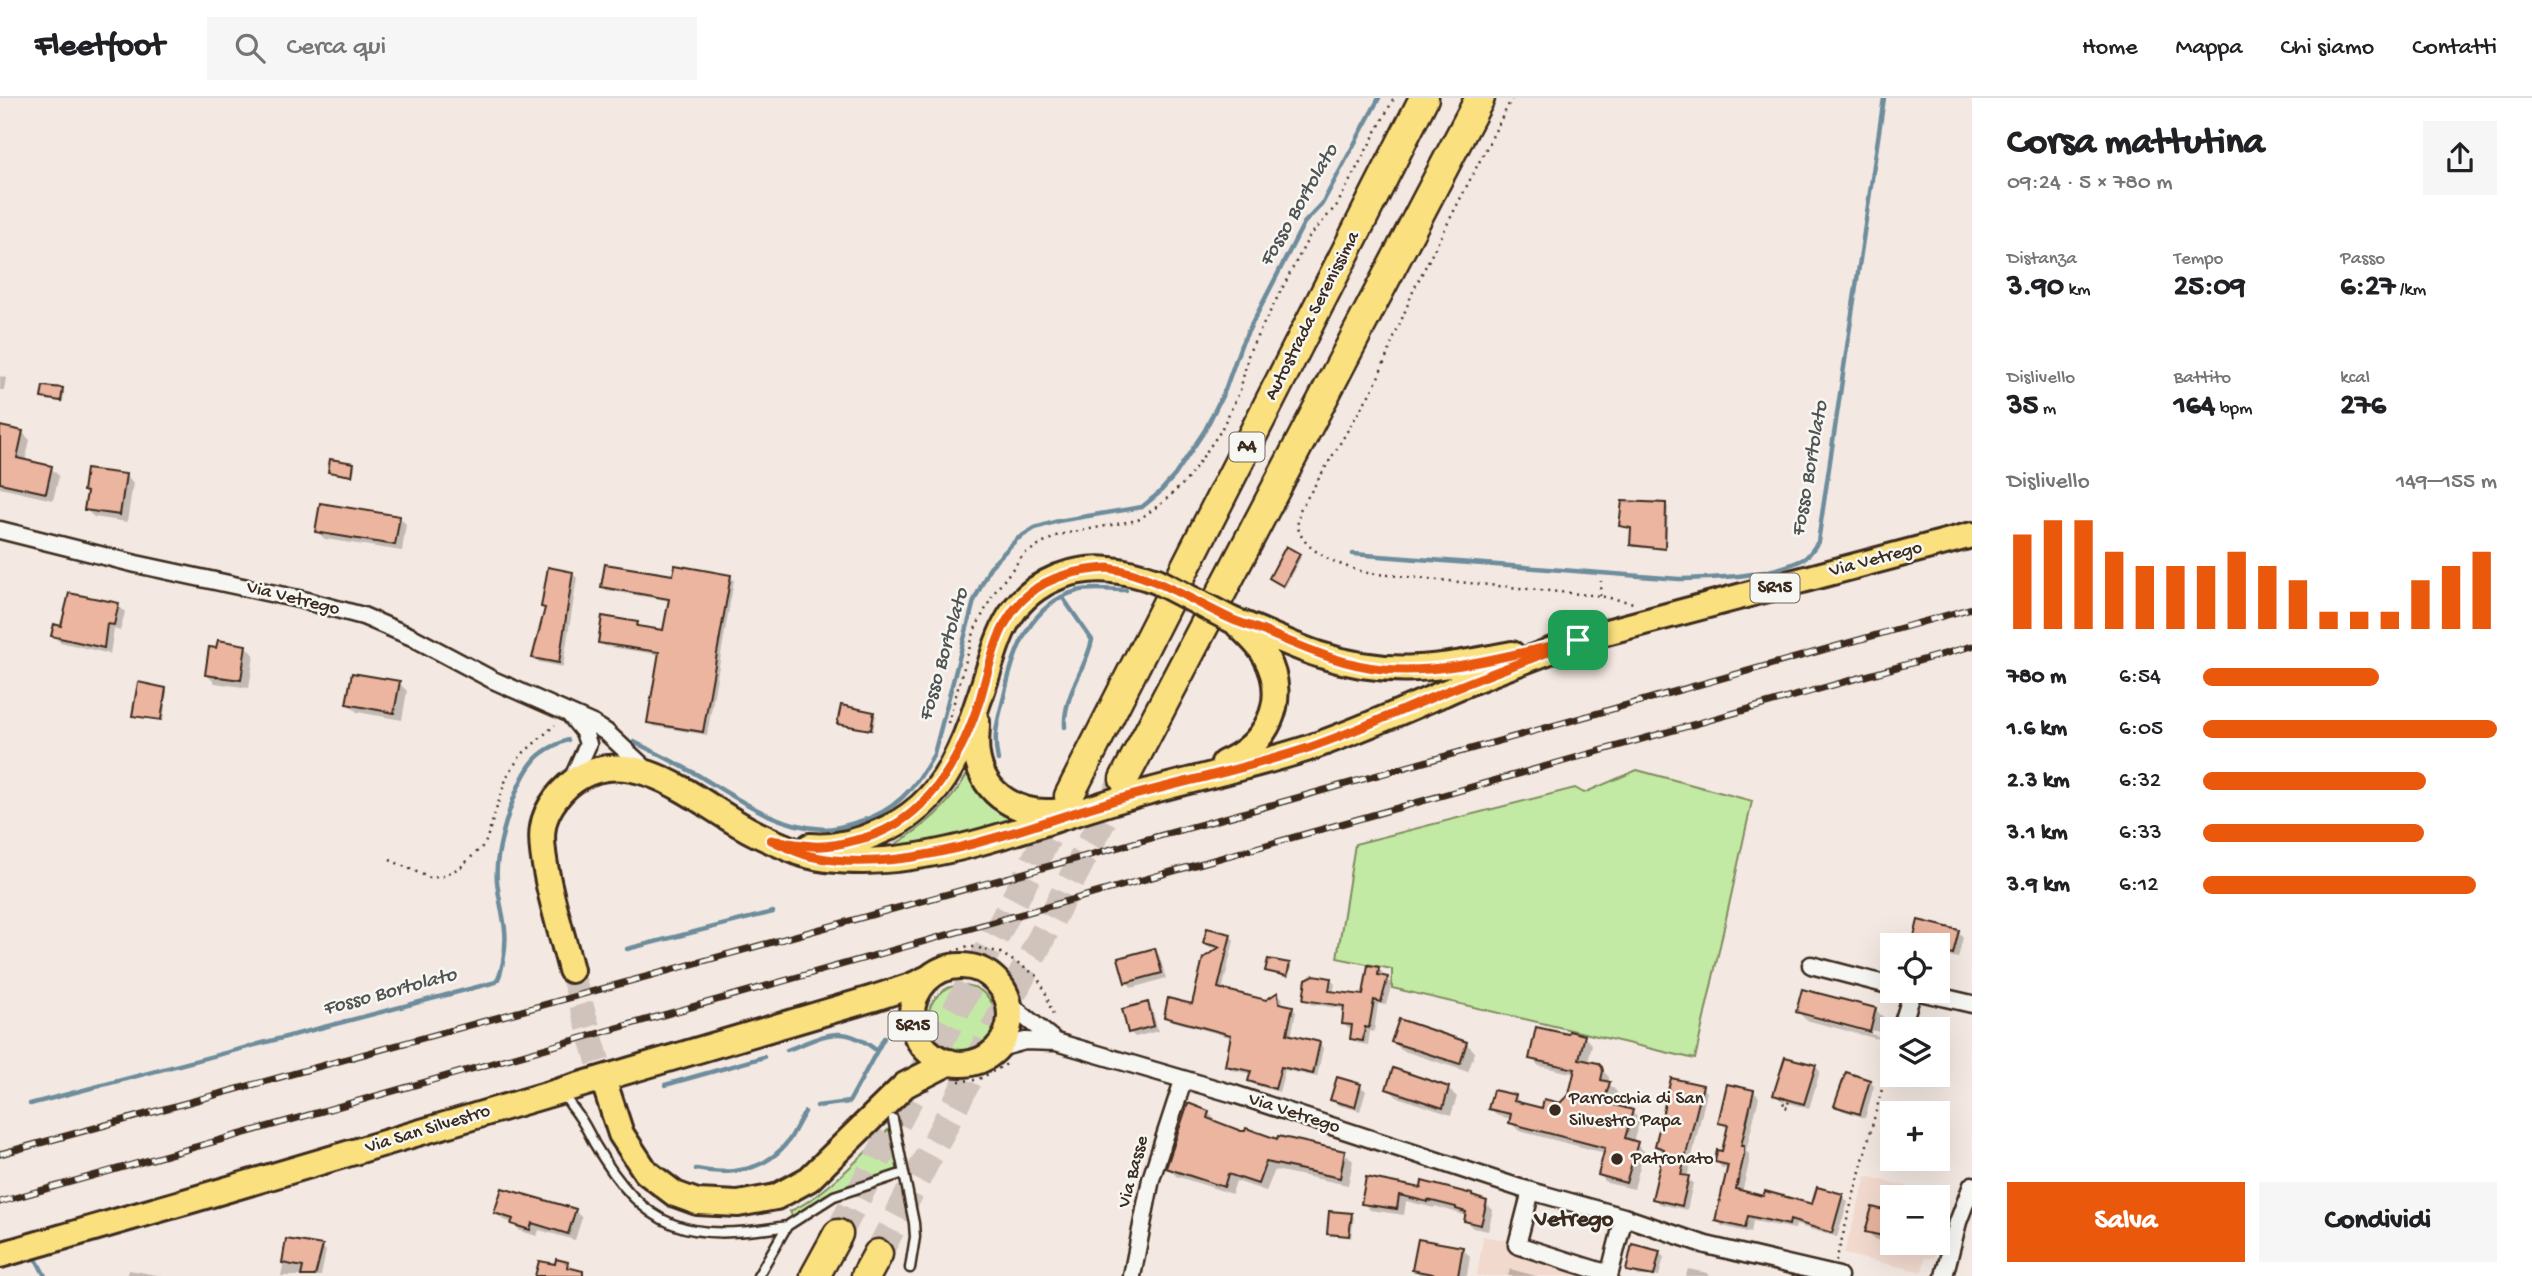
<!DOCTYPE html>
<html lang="it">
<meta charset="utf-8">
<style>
:root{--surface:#fff;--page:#f6f6f6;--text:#202124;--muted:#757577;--line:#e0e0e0;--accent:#ea580c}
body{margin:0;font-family:"Gochi Hand",sans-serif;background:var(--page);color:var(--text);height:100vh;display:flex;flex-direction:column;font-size:26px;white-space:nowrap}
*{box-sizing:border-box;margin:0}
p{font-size:23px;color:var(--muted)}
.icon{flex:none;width:38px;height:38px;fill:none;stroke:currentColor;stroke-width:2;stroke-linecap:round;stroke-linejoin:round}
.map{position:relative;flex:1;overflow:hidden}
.sheet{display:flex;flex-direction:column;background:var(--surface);width:560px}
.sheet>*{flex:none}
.tools{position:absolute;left:1880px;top:835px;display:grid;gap:14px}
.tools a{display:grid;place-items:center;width:70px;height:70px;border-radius:0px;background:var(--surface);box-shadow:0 7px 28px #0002;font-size:35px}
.pin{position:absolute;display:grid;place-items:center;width:60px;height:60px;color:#fff;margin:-30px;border-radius:14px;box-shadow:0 4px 10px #0006}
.round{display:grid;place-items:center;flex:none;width:74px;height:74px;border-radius:0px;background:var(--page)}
.headline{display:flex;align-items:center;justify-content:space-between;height:119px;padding:0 35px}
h1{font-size:38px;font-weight:700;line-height:52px}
.metrics{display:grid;grid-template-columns:repeat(3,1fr);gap:10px;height:119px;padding:7px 35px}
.metrics div{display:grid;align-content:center}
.metrics b{font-size:30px;font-weight:700}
.metrics small{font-size:19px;font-weight:400}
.metrics p{font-size:19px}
.chart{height:196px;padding:14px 35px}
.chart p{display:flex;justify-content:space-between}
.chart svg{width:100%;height:126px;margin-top:7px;stroke:var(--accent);stroke-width:6}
.button{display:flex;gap:14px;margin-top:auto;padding:14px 35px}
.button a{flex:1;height:80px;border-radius:0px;background:var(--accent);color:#fff;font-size:28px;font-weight:700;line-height:80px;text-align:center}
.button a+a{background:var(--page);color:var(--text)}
ul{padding:0 35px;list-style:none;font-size:23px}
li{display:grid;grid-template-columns:112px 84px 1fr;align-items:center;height:52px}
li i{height:18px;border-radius:9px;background:var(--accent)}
header{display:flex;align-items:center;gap:42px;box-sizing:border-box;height:98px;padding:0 35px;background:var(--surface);border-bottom:2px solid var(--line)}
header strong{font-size:33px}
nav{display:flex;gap:38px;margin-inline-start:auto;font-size:24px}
.search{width:490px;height:63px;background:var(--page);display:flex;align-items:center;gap:18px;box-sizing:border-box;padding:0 24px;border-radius:0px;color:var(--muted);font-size:26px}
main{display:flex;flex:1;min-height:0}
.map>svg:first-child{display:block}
.built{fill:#f1d9ce;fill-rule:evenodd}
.green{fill:#c3eaa4;stroke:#7f8a61;stroke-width:2}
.shadow{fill:#0003;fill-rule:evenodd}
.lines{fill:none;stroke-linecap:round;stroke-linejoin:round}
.stream{stroke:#6d8c9c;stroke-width:4.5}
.building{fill:#ebb5a0;stroke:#3b2a1e;stroke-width:2}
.primary-tunnel{stroke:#cfc3bb;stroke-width:24;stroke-dasharray:24 12;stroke-linecap:butt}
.motorway-tunnel{stroke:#cfc3bb;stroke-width:28;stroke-dasharray:28 14;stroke-linecap:butt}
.service-casing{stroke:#3b2a1e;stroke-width:13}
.minor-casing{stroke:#3b2a1e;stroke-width:21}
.primary-casing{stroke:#3b2a1e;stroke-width:30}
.motorway-casing{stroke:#3b2a1e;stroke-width:33}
.path{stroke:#3b2a1e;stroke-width:2.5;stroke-dasharray:2 5;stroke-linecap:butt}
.service{stroke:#f6f6f2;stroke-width:8}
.minor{stroke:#f6f6f2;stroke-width:16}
.primary{stroke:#fbe080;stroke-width:24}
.motorway{stroke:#fbe080;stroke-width:28}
.rail-casing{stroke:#3b2a1e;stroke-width:7}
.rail{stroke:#f6f6f2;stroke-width:4.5;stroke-dasharray:13;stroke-linecap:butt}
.primary-bridge-casing{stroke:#3b2a1e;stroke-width:30;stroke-linecap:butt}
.primary-bridge{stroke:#fbe080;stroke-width:24}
.route-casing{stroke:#fff;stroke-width:14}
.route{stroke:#ea580c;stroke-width:9}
.poi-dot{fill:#3b2a1e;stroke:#f6f6f2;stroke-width:2.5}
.labels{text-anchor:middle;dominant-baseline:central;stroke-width:5;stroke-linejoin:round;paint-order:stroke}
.shield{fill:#f6f6f2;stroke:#73675e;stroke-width:2}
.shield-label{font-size:18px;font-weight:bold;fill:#3b2a1e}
.street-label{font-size:19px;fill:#3b2a1e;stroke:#f6f6f2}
.poi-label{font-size:19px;fill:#3b2a1e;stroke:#f6f6f2;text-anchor:start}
.water-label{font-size:21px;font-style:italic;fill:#505352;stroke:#f6f6f2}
.quarter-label{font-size:23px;font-weight:bold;fill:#3b2a1e;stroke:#f6f6f2}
</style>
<header>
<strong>Fleetfoot</strong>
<div class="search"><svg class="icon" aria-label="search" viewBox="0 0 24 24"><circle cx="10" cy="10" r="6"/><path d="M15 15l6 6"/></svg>Cerca qui</div>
<nav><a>Home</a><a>Mappa</a><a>Chi siamo</a><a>Contatti</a></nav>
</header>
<main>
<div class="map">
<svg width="1972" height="1178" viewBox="0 0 1972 1178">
<rect width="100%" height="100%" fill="#f4e9e2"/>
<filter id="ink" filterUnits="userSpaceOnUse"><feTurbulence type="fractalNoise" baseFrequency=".0143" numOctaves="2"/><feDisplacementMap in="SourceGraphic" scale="14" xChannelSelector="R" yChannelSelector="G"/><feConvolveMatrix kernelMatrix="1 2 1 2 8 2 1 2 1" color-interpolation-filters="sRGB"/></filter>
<g filter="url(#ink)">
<path class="built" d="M1866 1078 1948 1099 1934 1160H1925L1922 1174 1844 1156ZM1892 1099H1937V1144H1892Z
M1483 1138 1511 1143 1508 1154 1602 1178H1477Z"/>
<path class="green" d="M1637 672 1752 703 1695 961 1392 890V871L1337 860 1355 746 1575 690 1584 695Z
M968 675 1028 722 979 734 894 751 892 748C925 729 949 708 968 675Z
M928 921a34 34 0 1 1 68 0a34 34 0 1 1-68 0Z
M891 1029 900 1069 894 1074 825 1097 793 1120 790 1113C823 1100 865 1054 891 1029Z"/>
<path class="shadow" d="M0 278 6 280 4 292H0Z
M62 292 64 294 63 304 43 299Z
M22 334 30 342 25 364 51 370 59 378 53 402 0 390V336Z
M353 367 355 369 353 379 330 373Z
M125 377 133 385 127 424 94 419 86 412 89 396 85 393Z
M1665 407 1668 409 1666 452 1634 449 1632 447 1633 431 1621 427Z
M399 419 406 426 402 453 325 441 317 434Z
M1299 457 1301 459 1285 489 1273 482Z
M572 475 577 480 563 569 539 564 534 559 546 511 543 508Z
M730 479 734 482 707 637 653 628 649 624 661 557 604 548 600 544 637 525 640 529 665 534 670 503 606 492 603 488 674 480Z
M118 507 125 514 120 533 114 531 110 556 60 544 53 538 63 531Z
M245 548 254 557 249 590 215 585 206 576Z
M399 585 407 593 402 622 357 614 348 606Z
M165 591 167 593 163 623 134 617Z
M874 615 876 618 873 633 839 625Z
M1958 834 1963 839 1958 860 1938 855 1937 859V847H1914Z
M1230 837 1234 842 1222 893 1266 904 1278 896 1282 900 1283 907 1292 909 1296 914 1291 939 1319 945 1323 950 1317 979 1285 972 1279 994 1255 987 1250 983 1252 976 1231 972 1227 967 1233 940 1170 922 1166 918 1193 908 1219 851 1210 849 1205 845Z
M1154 851 1159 857 1166 880 1132 890 1127 884Z
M1289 867 1291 869 1289 879 1267 872Z
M1378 870 1383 875 1382 880 1392 885 1386 907 1378 906 1374 934 1370 933 1368 947 1357 945 1352 940 1354 931 1348 930 1343 925 1346 911 1310 906 1305 901 1330 881 1326 901H1329L1332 883 1335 886 1333 895 1364 899Z
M1803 893 1876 912 1884 920 1878 941 1806 922 1798 914ZM1805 915 1879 934 1878 938 1805 918Z
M1147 906 1152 911 1158 933 1135 939 1130 934Z
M1400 923 1467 946 1475 954 1468 974 1401 952 1393 943Z
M1584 939 1592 946 1588 965 1597 967 1609 979V986L1617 994 1612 1009 1632 1014 1640 1022 1633 1044 1644 1053 1634 1091 1607 1085 1600 1077 1605 1055 1519 1033 1511 1025 1512 1021 1498 1018 1490 1010 1515 999 1523 1007 1543 1012 1560 1007 1570 997 1576 976 1539 968 1531 960Z
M1815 968 1820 973 1809 1011 1781 1002 1775 997Z
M1869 983 1874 988 1865 1020 1841 1012 1837 1008Z
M1360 988 1366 993 1360 1013 1338 1007 1332 1002Z
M1702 989 1707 994 1687 1080 1693 1085 1687 1112 1660 1106 1654 1101 1665 1054 1657 1048Z
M1388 990 1448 991 1457 999 1451 1017 1397 999Z
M1753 993 1759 999 1746 1053 1749 1056V1065L1742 1095 1813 1108 1842 1098 1848 1104 1837 1139 1796 1127 1795 1131 1753 1123 1751 1135 1722 1128 1717 1122 1728 1071 1722 1070 1717 1064 1723 1055 1729 1031 1720 1025Z
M1208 1015 1217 1023 1216 1025 1241 1035 1344 1055 1353 1063 1348 1087 1275 1072 1266 1093 1236 1083 1232 1096 1176 1078 1168 1069Z
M1422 1092 1486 1105 1493 1112 1488 1133 1473 1130 1466 1123 1467 1118 1435 1108 1434 1110 1406 1103 1404 1117 1370 1112 1363 1105Z
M575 1113 582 1120 575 1142 539 1132 537 1138 520 1133 514 1125 503 1122 496 1114Z
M1892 1116V1144H1937V1128L1944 1135 1940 1153 1931 1150 1930 1155 1876 1142 1867 1133Z
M1351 1117 1354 1119 1351 1140 1329 1135Z
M288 1143 322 1149 326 1153 321 1178H281Z
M1462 1151 1470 1158 1467 1178H1421L1414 1171Z
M1659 1155 1664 1159 1659 1178H1639L1628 1172Z
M1510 1171 1536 1178H1508Z
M1688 1171 1707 1175 1710 1178H1686Z
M129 1172 162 1178H127Z"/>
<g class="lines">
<path class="stream" d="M1353 456 1679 481C1718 480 1768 479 1804 461 1810 457 1814 450 1818 444L1884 0
M1063 500 1092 542C1086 571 1063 598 1065 629
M634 644C655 654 676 665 696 676 736 700 776 729 824 731 837 731 849 727 861 723 896 713 918 687 934 656L974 503 990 469 1017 441 1035 430 1058 423 1142 409 1159 395 1175 377 1205 332 1225 292 1241 247 1304 125 1322 106 1379 0
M998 662C992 635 999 620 1005 594 1014 552 1031 506 1077 493 1092 489 1110 492 1126 492
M627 851 773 814
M787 952C825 938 842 924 877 953
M665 987 764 959
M30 1006 496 884C501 878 501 871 503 864 510 829 500 815 497 783 494 754 514 688 532 665 541 653 554 647 568 642
M817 1008 849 1004 884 940
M696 1071C730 1078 767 1073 789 1042 795 1033 799 1023 805 1014
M37 1163 45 1178"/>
</g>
<path class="building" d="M43 288 63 290 61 303 41 300Z
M0 328 23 333 17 360 52 368 46 395 0 385Z
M330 361 354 365 352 378 328 374Z
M86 371 126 376 120 417 84 412 87 394 83 393Z
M1622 403 1666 405 1665 451 1630 447 1631 430 1619 428Z
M320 405 400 418 395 447 315 434Z
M1286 448 1300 456 1283 488 1269 480Z
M605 466 673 477 675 467 731 477 703 634 647 625 659 554 598 545 602 518 638 524 637 528 663 532 669 501 601 489Z
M548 469 573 474 559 565 532 560 545 510 541 509Z
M69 495 119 505 114 527 107 526 104 550 51 538 54 526 61 528Z
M218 542 246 547 241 582 205 577 209 549 216 550Z
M352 575 400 583 394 615 346 606Z
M138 584 166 590 161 622 132 618Z
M841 607 874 614 871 632 837 626Z
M1918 822 1959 832 1953 856 1937 852V847H1912Z
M1207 830 1231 836 1218 890 1266 902 1278 894 1279 905 1293 908 1287 936 1320 944 1313 976 1281 969 1275 991 1248 983 1251 973 1225 968 1231 937 1164 919 1168 900 1192 906 1203 860 1220 849 1203 845Z
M1155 850 1162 875 1125 885 1118 860Z
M1268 861 1290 865 1287 878 1265 873Z
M1368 867 1379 869 1378 877 1388 879 1381 904 1374 902 1369 930 1365 929 1363 943 1350 941 1352 927 1342 926 1344 908 1303 902 1306 881 1314 877 1331 880 1329 893 1363 897Z
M1802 891 1876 910 1870 934 1796 914Z
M1148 904 1154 928 1128 935 1122 911Z
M1399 921 1467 944 1460 966 1391 944Z
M1536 929 1568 936 1569 933 1585 937 1579 961 1598 965 1602 969 1603 973 1601 982 1610 984 1604 1004 1633 1012 1625 1040 1638 1044 1626 1085 1598 1077 1605 1050 1509 1025 1511 1016 1488 1011 1493 992 1516 997 1514 1003 1542 1010 1544 1001 1560 1005 1569 996 1575 971 1529 961Z
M1785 959 1816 967 1804 1006 1773 997Z
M1393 970 1449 989 1443 1010 1386 991Z
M1846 974 1870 982 1860 1016 1834 1008Z
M1337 979 1361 986 1355 1009 1330 1002Z
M1671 980 1703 987 1681 1077 1689 1078 1682 1108 1652 1101 1664 1051 1655 1048Z
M1727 986 1754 992 1741 1048H1744V1058L1736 1091 1763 1098 1765 1093 1812 1106 1817 1089 1843 1096 1832 1135 1790 1122 1789 1127 1748 1118 1745 1130 1715 1123 1728 1067 1715 1064 1717 1052 1722 1053 1728 1027 1718 1025Z
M1188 1005 1209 1013 1207 1020 1241 1033H1245L1246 1030 1277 1041 1278 1038 1345 1053 1340 1080 1266 1064 1258 1086 1228 1076 1224 1089 1166 1070Z
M1366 1079 1421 1090 1422 1083 1472 1096V1098L1487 1103 1481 1127 1464 1123 1466 1114 1456 1111V1109L1428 1102V1104L1399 1097 1397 1111 1361 1106Z
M502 1090 576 1111 568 1136 532 1125 530 1132 511 1126 513 1121 494 1115Z
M1872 1109 1892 1114V1140L1865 1134Z
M1329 1113 1352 1115 1349 1138 1327 1136Z
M286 1141 323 1147 315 1178H301L303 1169 282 1165Z
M1418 1141 1463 1149 1458 1178H1442L1412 1172Z
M1632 1146 1660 1153 1654 1178 1626 1173Z
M556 1161 568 1164 567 1169 583 1173V1178H535L539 1163 555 1166Z"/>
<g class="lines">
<path class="primary-tunnel" d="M571 872 606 990"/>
<path class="motorway-tunnel" d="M838 1136 1066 704
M878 1156 1121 686"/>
<defs>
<path id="service" d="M563 994C566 1003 573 1009 578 1017 584 1025 589 1035 594 1045 647 1135 688 1144 787 1128
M893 1021 914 1125 915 1139 910 1170
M758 1178 787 1128 834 1098 904 1075"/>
<path id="minor" d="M0 432 136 466 303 502 363 518 412 539 493 582 593 626 606 634 649 674
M571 618 584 634 588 646 571 684
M1811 867 1892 888
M1911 892 1972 906
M1009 906 1056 944
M1901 931 1913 893
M996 951 1025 943 1056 944 1234 996 1520 1090 1624 1119 1706 1147 1839 1178
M1531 1093 1517 1147 1599 1173 1609 1174
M1132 1178 1151 1081 1183 983
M1609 1178 1624 1119
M1944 1178 1958 1124 1972 1087"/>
<path id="primary" d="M1232 522C1261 532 1288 546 1317 556 1389 580 1439 570 1512 556
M1565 545 1972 437
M977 624C977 635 975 646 977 657 983 698 1021 719 1060 713
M1224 665C1266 647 1290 604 1266 559 1259 546 1248 537 1238 527
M810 748C832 750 857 744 877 735 909 722 935 699 951 669 962 649 971 626 978 604 997 553 999 503 1058 479 1092 466 1123 471 1157 483
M912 917a49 49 0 1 1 98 0a49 49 0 1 1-98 0Z
M571 872C563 839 537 759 543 729 546 709 563 689 580 679 635 647 697 703 742 728 760 739 781 747 800 755 820 762 842 763 863 763 943 762 1022 731 1098 708 1167 686 1237 673 1306 651 1353 635 1397 615 1442 596 1486 576 1533 560 1578 542
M606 990 621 1036 646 1074 675 1096 697 1104 738 1106 776 1099 809 1081 905 987 950 964
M0 1157 195 1101 874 900 911 888 928 880"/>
<path id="motorway" d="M1124 681 1480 0
M1069 698 1424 0
M815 1178 838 1136
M866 1178 878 1156"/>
</defs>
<use href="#service" class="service-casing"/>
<use href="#minor" class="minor-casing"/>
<use href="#primary" class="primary-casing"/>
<use href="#motorway" class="motorway-casing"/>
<path class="path" d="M1512 0 1414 191 1375 287 1300 412C1299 417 1297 424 1298 429 1303 455 1346 470 1368 475L1600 498 1634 505
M1600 498 1601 483
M948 625 975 531 994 495 1024 456 1058 437 1138 422 1162 405 1186 383 1220 334 1240 293 1249 254 1309 139 1337 107 1394 0
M390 762 430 780 443 778 461 769 485 746 507 678 521 657 555 627
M933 862 968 848 999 854 1036 877 1045 893 1054 921
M959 983 977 982 1007 966
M1783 1000 1788 1002 1789 1009 1784 1010Z
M1836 1163 1886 976"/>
<use href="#service" class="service"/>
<use href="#minor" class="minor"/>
<use href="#primary" class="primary"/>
<use href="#motorway" class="motorway"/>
<defs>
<path id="rail" d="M0 1056 1232 718 1972 510
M0 1104 1972 548"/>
</defs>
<use href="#rail" class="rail-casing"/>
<use href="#rail" class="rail"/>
<defs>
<path id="primary-bridge" d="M1157 483 1232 522"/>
</defs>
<use href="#primary-bridge" class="primary-bridge-casing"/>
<use href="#primary-bridge" class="primary-bridge"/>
</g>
</g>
<g class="lines" filter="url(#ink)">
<defs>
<path id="route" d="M1108 470C1154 477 1190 502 1231 521 1242 526 1255 529 1266 534 1305 550 1341 567 1383 571 1446 577 1516 555 1578 542 1534 560 1489 576 1445 594 1399 613 1355 634 1308 650 1242 672 1175 685 1109 704 1019 730 905 780 810 758 797 755 784 748 771 742 785 744 799 747 813 748 828 749 842 746 856 742 925 727 960 664 980 601 991 564 997 522 1029 496 1051 477 1080 472 1108 470Z"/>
</defs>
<use href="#route" class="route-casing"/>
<use href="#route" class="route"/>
</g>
<g class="poi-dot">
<circle cx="1555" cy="1012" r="7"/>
<circle cx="1617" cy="1061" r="7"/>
</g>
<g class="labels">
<g class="shield">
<rect x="1229.5" y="334.5" width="35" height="29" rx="5"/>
<rect x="1750.5" y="475.5" width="49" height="29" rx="5"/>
<rect x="888.5" y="913.5" width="49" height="29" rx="5"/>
</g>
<g class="shield-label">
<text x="1247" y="349">A4</text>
<text x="1775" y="490">SR15</text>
<text x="913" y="928">SR15</text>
</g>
<g class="street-label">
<text transform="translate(1313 218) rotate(-63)">Autostrada Serenissima</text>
<text transform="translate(1876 462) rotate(-15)">Via Vetrego</text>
<text transform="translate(293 501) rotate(14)">Via Vetrego</text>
<text transform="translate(1294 1016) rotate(18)">Via Vetrego</text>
<text transform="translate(428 1032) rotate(-17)">Via San Silvestro</text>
<text transform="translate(1134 1074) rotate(-75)">Via Basse</text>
</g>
<g class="poi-label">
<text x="1569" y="1001">Parrocchia di San<tspan x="1569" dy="22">Silvestro Papa</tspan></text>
<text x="1631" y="1061">Patronato</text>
</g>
<g class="water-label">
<text transform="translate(1300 108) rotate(-60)">Fosso Bortolato</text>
<text transform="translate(1811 371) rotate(-80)">Fosso Bortolato</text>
<text transform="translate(945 557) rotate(-74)">Fosso Bortolato</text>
<text transform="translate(390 895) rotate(-15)">Fosso Bortolato</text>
</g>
<g class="quarter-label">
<text x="1574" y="1122">Vetrego</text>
</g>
</g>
</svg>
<div class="tools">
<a><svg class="icon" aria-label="locate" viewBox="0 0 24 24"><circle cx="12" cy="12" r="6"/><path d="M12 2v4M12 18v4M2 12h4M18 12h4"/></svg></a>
<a><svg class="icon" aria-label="layers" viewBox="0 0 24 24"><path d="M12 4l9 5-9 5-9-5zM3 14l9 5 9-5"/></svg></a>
<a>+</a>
<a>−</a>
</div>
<div class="pin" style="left:1578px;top:542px;background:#1e9e55"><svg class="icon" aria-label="arrive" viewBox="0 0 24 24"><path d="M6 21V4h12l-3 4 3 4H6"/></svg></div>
</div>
<section class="sheet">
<div class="headline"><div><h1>Corsa mattutina</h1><p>09:24 · 5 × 780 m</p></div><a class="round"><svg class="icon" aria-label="share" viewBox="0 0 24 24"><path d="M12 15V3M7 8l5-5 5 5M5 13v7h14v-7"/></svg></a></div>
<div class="metrics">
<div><p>Distanza</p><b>3.90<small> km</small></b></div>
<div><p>Tempo</p><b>25:09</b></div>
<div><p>Passo</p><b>6:27<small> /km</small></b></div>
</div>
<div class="metrics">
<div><p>Dislivello</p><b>35<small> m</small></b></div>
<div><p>Battito</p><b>164<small> bpm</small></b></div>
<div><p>kcal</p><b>276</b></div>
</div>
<div class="chart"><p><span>Dislivello</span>149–155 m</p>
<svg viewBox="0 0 160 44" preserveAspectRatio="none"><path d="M5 44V11M15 44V6M25 44V6M35 44V17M45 44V22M55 44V22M65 44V22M75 44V17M85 44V22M95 44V27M105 44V38M115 44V38M125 44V38M135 44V27M145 44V22M155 44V17"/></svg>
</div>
<ul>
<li><b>780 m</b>6:54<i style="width:60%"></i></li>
<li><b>1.6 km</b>6:05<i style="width:100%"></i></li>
<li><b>2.3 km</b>6:32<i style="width:76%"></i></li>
<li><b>3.1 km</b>6:33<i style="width:75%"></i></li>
<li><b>3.9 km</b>6:12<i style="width:93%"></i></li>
</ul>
<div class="button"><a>Salva</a><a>Condividi</a></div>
</section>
</main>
